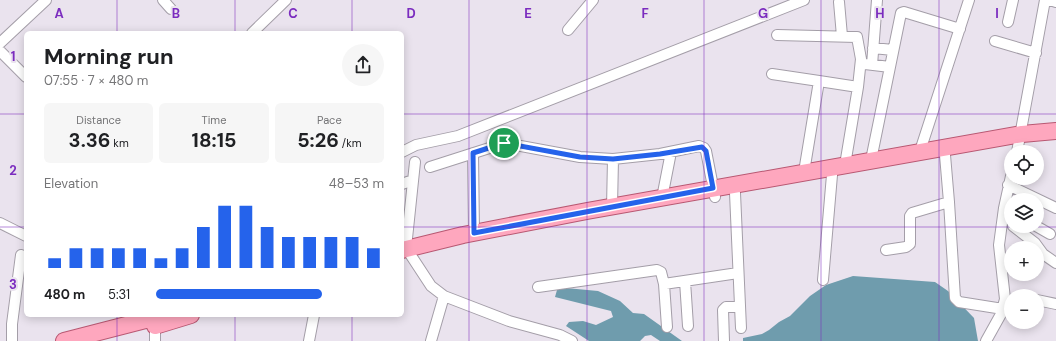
<!DOCTYPE html>
<meta charset="utf-8">
<style>
:root{--surface:#fff;--page:#f6f6f6;--text:#202124;--muted:#757577;--accent:#2563eb}
body{margin:0;font-family:"DM Sans",sans-serif;background:var(--page);color:var(--text);height:100vh;display:flex;flex-direction:column;font-size:15px;white-space:nowrap}
*{box-sizing:border-box;margin:0}
p{font-size:13px;color:var(--muted)}
.icon{flex:none;width:22px;height:22px;fill:none;stroke:currentColor;stroke-width:2;stroke-linecap:round;stroke-linejoin:round}
.map{position:relative;flex:1;overflow:hidden}
.side{position:absolute;left:24px;top:31px;width:380px;height:286px;display:flex;flex-direction:column;background:var(--surface);border-radius:6px;box-shadow:0 2px 10px #0003}
.side>*{flex:none}
.fabs{position:absolute;left:1004px;top:145px;display:grid;gap:8px}
.fabs a{display:grid;place-items:center;width:40px;height:40px;border-radius:50%;background:var(--surface);box-shadow:0 2px 10px #0003;font-size:20px}
.pin{position:absolute;display:grid;place-items:center;width:34px;height:34px;color:#fff;margin:-17px;border:2px solid #fff;border-radius:50%;box-shadow:0 1px 4px #0007}
.round{display:grid;place-items:center;flex:none;width:42px;height:42px;border-radius:21px;background:var(--page)}
.summary{display:flex;align-items:center;justify-content:space-between;height:68px;padding:0 20px}
h1{font-size:22px;font-weight:700;line-height:30px}
.figures{display:grid;grid-template-columns:repeat(3,1fr);gap:6px;height:68px;padding:4px 20px}
.figures div{display:grid;align-content:center;border-radius:6px;background:var(--page);text-align:center}
.figures b{font-size:20px;font-weight:700}
.figures small{font-size:11px;font-weight:400}
.figures p{font-size:11px}
.chart{height:112px;padding:8px 20px}
.chart p{display:flex;justify-content:space-between}
.chart svg{width:100%;height:72px;margin-top:4px;stroke:var(--accent);stroke-width:6}
ul{padding:0 20px;list-style:none;font-size:13px}
li{display:grid;grid-template-columns:64px 48px 1fr;align-items:center;height:30px}
li i{height:10px;border-radius:5px;background:var(--accent)}
.map>svg:first-child{display:block}
.water{fill:#6f9cad}
.lines{fill:none;stroke-linecap:round;stroke-linejoin:round}
.street-casing{stroke:#a49ea8;stroke-width:12}
.primary-casing{stroke:#b85872;stroke-width:18}
.street{stroke:#fff;stroke-width:10}
.primary{stroke:#fea7be;stroke-width:16}
.route-casing{stroke:#fff;stroke-width:8}
.route{stroke:#2563eb;stroke-width:5}
.grid{fill:none;stroke:#7b2cbf;stroke-width:1;stroke-opacity:0.55}
.grid-label{font-size:13px;text-anchor:middle;font-weight:bold;fill:#7b2cbf;stroke:#eae3ee;stroke-width:4;stroke-linejoin:round;paint-order:stroke}
</style>
<div class="map">
<svg width="1056" height="341" viewBox="0 0 1056 341">
<rect width="100%" height="100%" fill="#eae3ee"/>
<path class="water" d="M853 276 935 282 948 291 974 318 978 341H743V338L762 334 769 330 779 322 790 316 810 296 826 285Z
M566 288 598 291 620 301 633 313 644 314 682 341H660L651 335 645 336 640 341H589L566 326 569 322 583 321 596 325 613 317 611 311 555 297 557 290Z"/>
<g class="lines">
<defs>
<path id="street" d="M163 0 171 9
M1050 0 1056 2
M839 2 842 36
M1008 22 1013 0
M568 30 593 0
M252 33 286 0
M777 35 857 37 861 59 858 87
M995 41 1036 53
M0 43 46 0
M873 48 893 50
M0 51 26 77
M865 64 890 67
M872 65 877 0
M772 74 819 81
M920 151 969 0
M402 152 416 145 458 136 804 0
M1017 152 1045 0
M473 153 474 233
M871 160 901 13 904 12 960 29
M430 167 505 143 580 157 613 159
M804 172 819 81 858 87 845 165
M402 184 413 180
M1008 185 1056 208
M735 193 741 328
M662 198 671 152
M949 202 955 298 959 302 1003 309
M612 207 613 159 660 154 699 146 704 148 706 151 715 197
M0 223 26 236
M1013 226 1035 243 1043 254 1056 263
M1036 226 1050 234
M406 248 415 162
M886 250 906 247 910 244V216L912 213 949 202 945 155
M410 254 431 286 444 296
M823 280 832 175
M685 281 688 326
M538 287 657 270 661 272 664 284
M1037 300 1056 304
M155 327V341
M667 327 664 284 738 273
M12 341V324L21 255
M309 341 314 315
M431 341 444 296 509 321 560 335 572 341
M724 341 723 310 726 307H740
M986 341 1001 314 1005 299 999 245 1004 208 1011 176"/>
<path id="primary" d="M402 250 463 235 587 211 1022 134 1056 131
M155 326 191 315
M64 341 165 315"/>
</defs>
<use href="#street" class="street-casing"/>
<use href="#primary" class="primary-casing"/>
<use href="#street" class="street"/>
<use href="#primary" class="primary"/>
</g>
<g class="lines">
<defs>
<path id="route" d="M504 143 580 157 613 159 660 154 702 147 706 151 713 188 474 233 473 153Z"/>
</defs>
<use href="#route" class="route-casing"/>
<use href="#route" class="route"/>
</g>
<path class="grid" d="M117 0V33M235 0V33M352 0V33M469 0V341M587 0V341M704 0V341M821 0V341M939 0V341M0 114H26M402 114H1056M0 227H26M402 227H1056M117 315V341M235 315V341M352 315V341"/>
<g class="grid-label">
<text x="59" y="18">A</text>
<text x="176" y="18">B</text>
<text x="293" y="18">C</text>
<text x="411" y="18">D</text>
<text x="528" y="18">E</text>
<text x="645" y="18">F</text>
<text x="763" y="18">G</text>
<text x="880" y="18">H</text>
<text x="997" y="18">I</text>
<text x="13" y="61">1</text>
<text x="13" y="175">2</text>
<text x="13" y="289">3</text>
</g>
</svg>
<div class="fabs">
<a><svg class="icon" aria-label="locate" viewBox="0 0 24 24"><circle cx="12" cy="12" r="6"/><path d="M12 2v4M12 18v4M2 12h4M18 12h4"/></svg></a>
<a><svg class="icon" aria-label="layers" viewBox="0 0 24 24"><path d="M12 4l9 5-9 5-9-5zM3 14l9 5 9-5"/></svg></a>
<a>+</a>
<a>−</a>
</div>
<div class="pin" style="left:504px;top:143px;background:#1e9e55"><svg class="icon" aria-label="arrive" viewBox="0 0 24 24"><path d="M6 21V4h12l-3 4 3 4H6"/></svg></div>
<section class="side">
<div class="summary"><div><h1>Morning run</h1><p>07:55 · 7 × 480 m</p></div><a class="round"><svg class="icon" aria-label="share" viewBox="0 0 24 24"><path d="M12 15V3M7 8l5-5 5 5M5 13v7h14v-7"/></svg></a></div>
<div class="figures">
<div><p>Distance</p><b>3.36<small> km</small></b></div>
<div><p>Time</p><b>18:15</b></div>
<div><p>Pace</p><b>5:26<small> /km</small></b></div>
</div>
<div class="chart"><p><span>Elevation</span>48–53 m</p>
<svg viewBox="0 0 160 44" preserveAspectRatio="none"><path d="M5 44V38M15 44V32M25 44V32M35 44V32M45 44V32M55 44V38M65 44V32M75 44V19M85 44V6M95 44V6M105 44V19M115 44V25M125 44V25M135 44V25M145 44V25M155 44V32"/></svg>
</div>
<ul>
<li><b>480 m</b>5:31<i style="width:73%"></i></li>
</ul>
</section>
</div>
